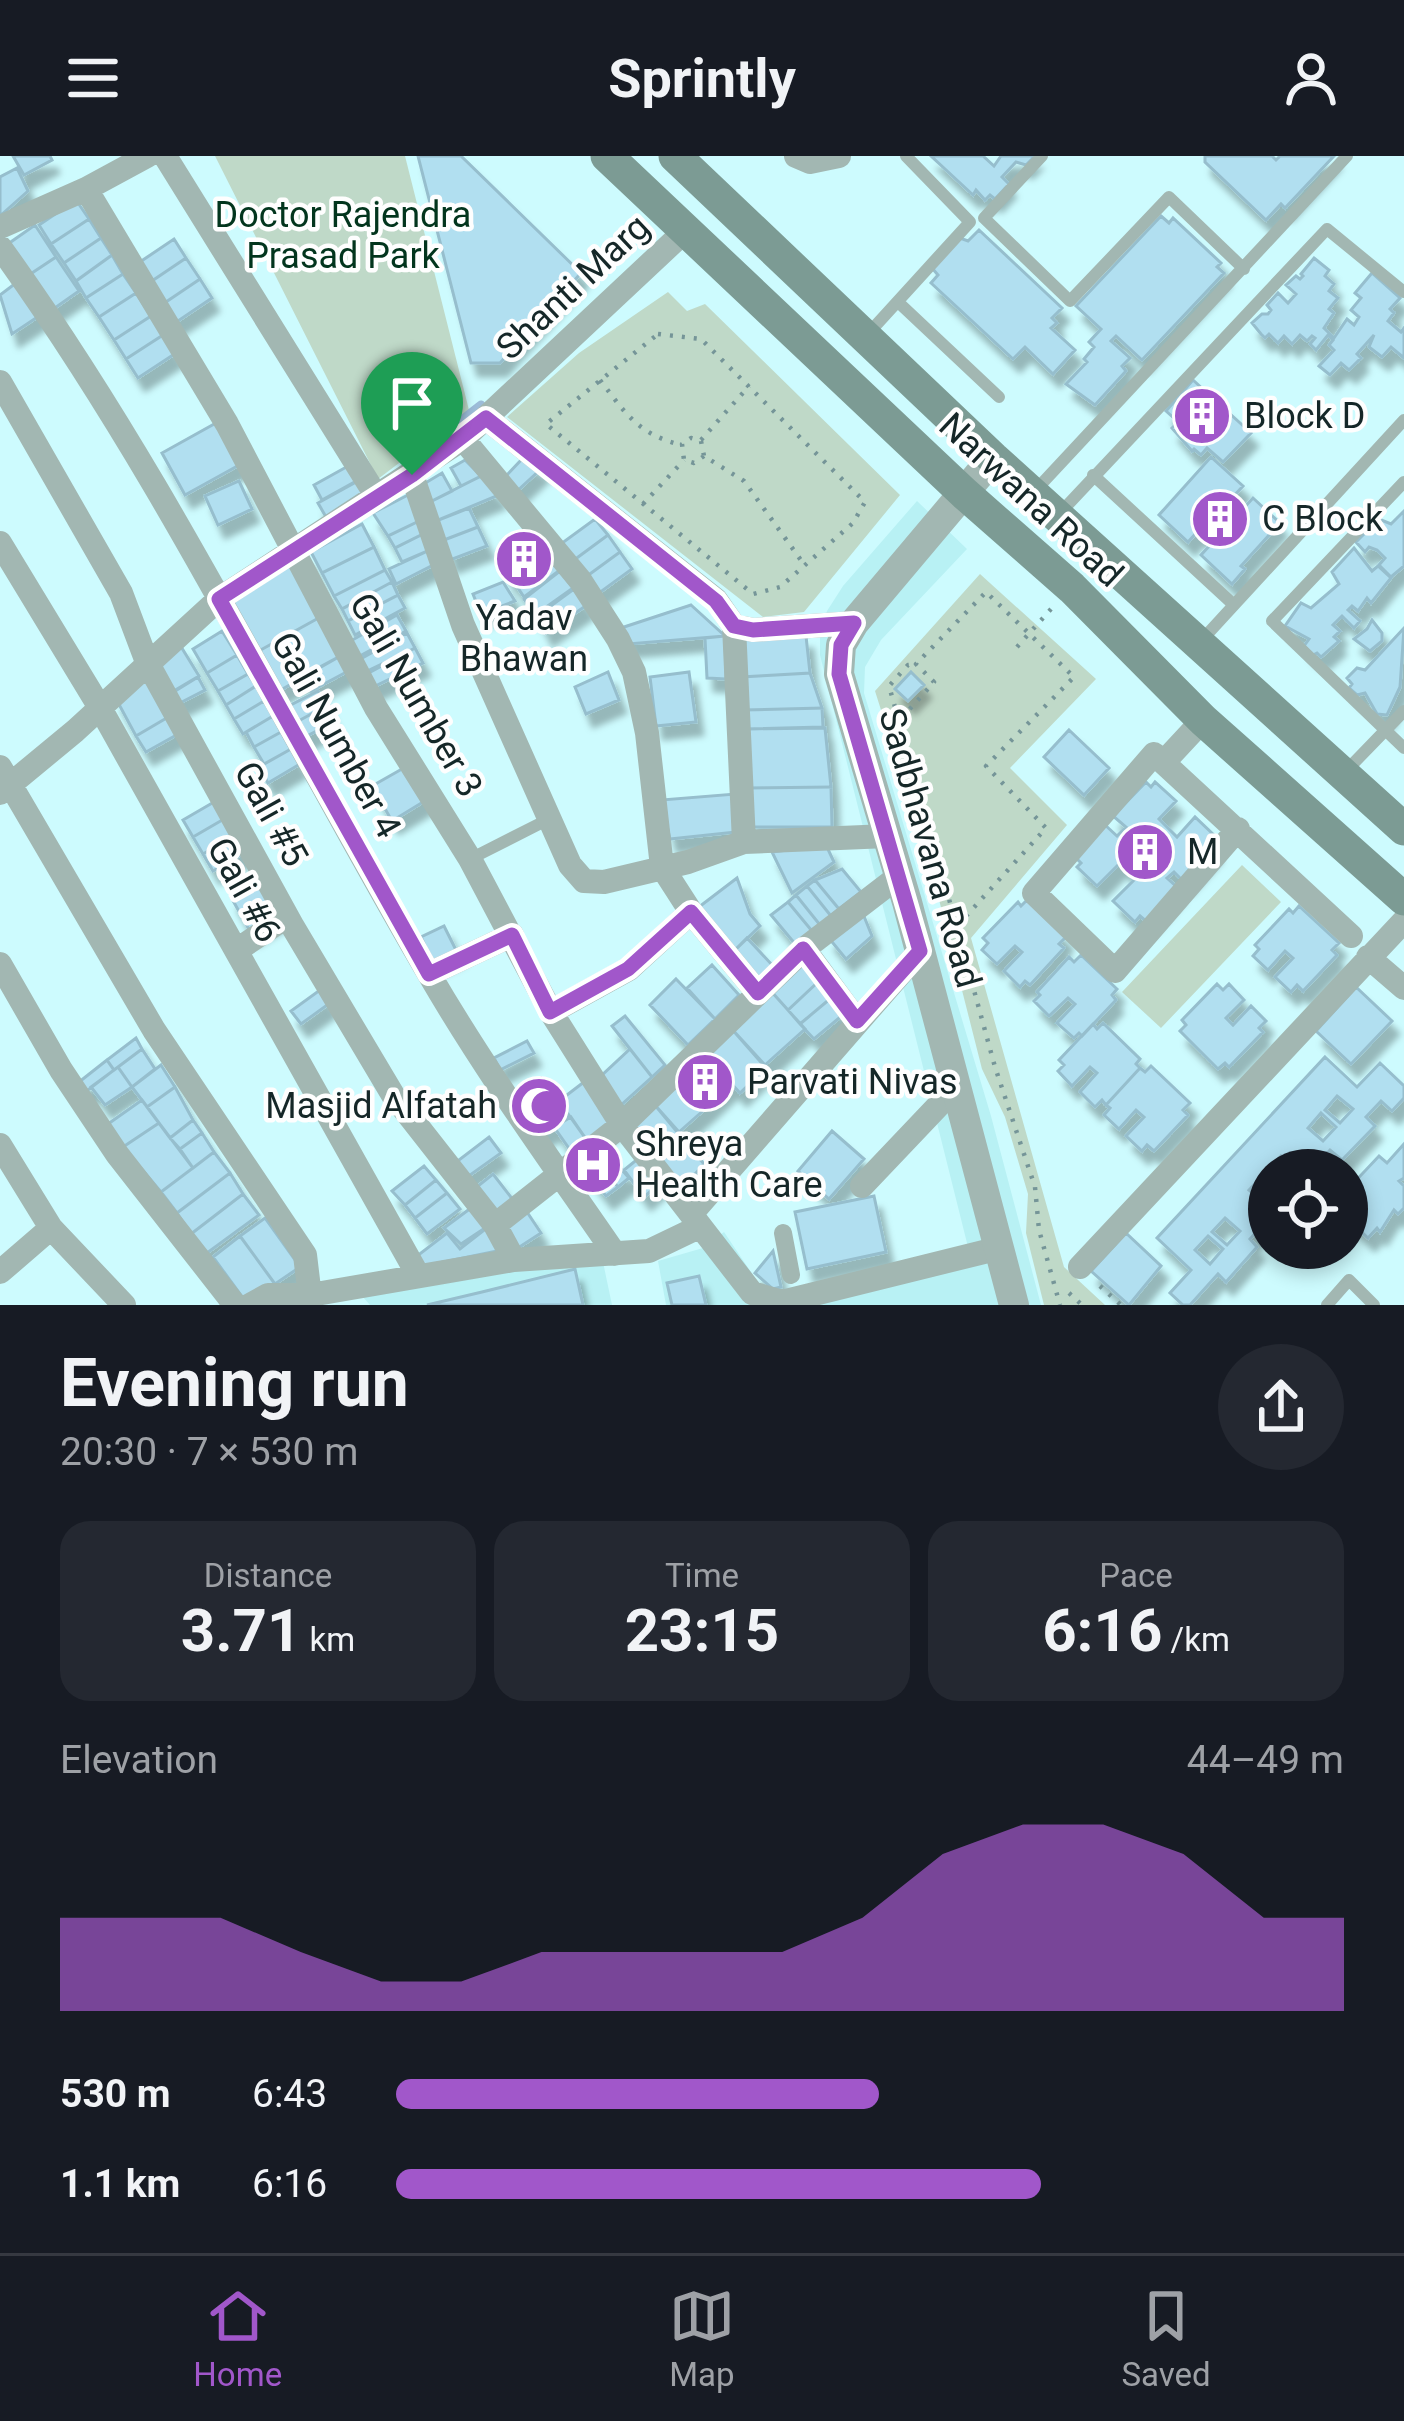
<!DOCTYPE html>
<meta charset="utf-8">
<style>
:root{--surface:#171b24;--page:#242831;--text:#f1f3f6;--muted:#9ea1a6;--line:#363941;--accent:#a157ca}
body{margin:0;font-family:Roboto,sans-serif;background:var(--page);color:var(--text);height:100vh;display:flex;flex-direction:column;font-size:45px;white-space:nowrap}
*{box-sizing:border-box;margin:0}
p{font-size:39px;color:var(--muted)}
.icon{flex:none;width:66px;height:66px;fill:none;stroke:currentColor;stroke-width:2;stroke-linecap:round;stroke-linejoin:round}
.map{position:relative;height:1149px;overflow:hidden}
.details{display:flex;flex-direction:column;background:var(--surface);flex:1}
.details>*{flex:none}
.fabs{position:absolute;left:1248px;top:993px;display:grid;gap:24px}
.fabs a{display:grid;place-items:center;width:120px;height:120px;border-radius:50%;background:var(--surface);box-shadow:0 6px 18px #0003;font-size:60px}
.pin{position:absolute;display:grid;place-items:center;width:102px;height:102px;color:#fff;margin:-123px -51px;border-radius:50% 50% 50% 0;rotate:-45deg;box-shadow:0 0 12px #0007}
.pin .icon{rotate:45deg}
.round{display:grid;place-items:center;flex:none;width:126px;height:126px;border-radius:63px;background:var(--page)}
.headline{display:flex;align-items:center;justify-content:space-between;height:204px;padding:0 60px}
h1{font-size:66px;font-weight:700;line-height:90px}
.figures{display:grid;grid-template-columns:repeat(3,1fr);gap:18px;height:204px;padding:12px 60px}
.figures div{display:grid;align-content:center;border-radius:30px;background:var(--page);text-align:center}
.figures b{font-size:60px;font-weight:700}
.figures small{font-size:33px;font-weight:400}
.figures p{font-size:33px}
.chart{height:336px;padding:24px 60px}
.chart p{display:flex;justify-content:space-between}
.chart svg{width:100%;height:216px;margin-top:12px;fill:var(--accent);opacity:.7}
ul{padding:0 60px;list-style:none;font-size:39px}
li{display:grid;grid-template-columns:192px 144px 1fr;align-items:center;height:90px}
li i{height:30px;border-radius:15px;background:var(--accent)}
header{display:flex;justify-content:space-between;align-items:center;height:156px;padding:0 60px;background:var(--surface);font-size:54px;font-weight:700}
.tab-bar{display:flex;justify-content:space-around;align-items:center;height:168px;border-top:3px solid var(--line);background:var(--surface);font-size:33px;color:var(--muted)}
.tab-bar a{display:grid;justify-items:center;gap:6px}
.tab-bar .on{color:var(--accent)}
.map>svg:first-child{display:block}
.built{fill:#b8f1f4}
.green{fill:#bfd9c8}
.lines{fill:none;stroke-linecap:round;stroke-linejoin:round}
.stream{stroke:#9cbcd8;stroke-width:9}
.building{fill:#b1dff0;stroke:#96becd;stroke-width:3;fill-rule:evenodd;filter:url(#shadow)}
.path{stroke:#759598;stroke-width:4.5;stroke-dasharray:3 9;stroke-linecap:butt}
.service{stroke:#a2b7b2;stroke-width:12}
.pedestrian{stroke:#a2b7b2;stroke-width:18}
.minor{stroke:#a2b7b2;stroke-width:24}
.tertiary{stroke:#a2b7b2;stroke-width:30}
.secondary{stroke:#7c9b94;stroke-width:33}
.route-casing{stroke:#fff;stroke-width:24}
.route{stroke:#a157ca;stroke-width:15}
.labels{text-anchor:middle;dominant-baseline:central;stroke-width:9;stroke-linejoin:round;paint-order:stroke}
.park-label{font-size:36px;fill:#02351d;stroke:#fefefe}
.street-label{font-size:36px;fill:#152728;stroke:#fefefe}
.poi-label{font-size:36px;fill:#152728;stroke:#fefefe;text-anchor:start}
</style>
<header><svg class="icon" aria-label="menu" viewBox="0 0 24 24"><path d="M4 6h16M4 12h16M4 18h16"/></svg>Sprintly<svg class="icon" aria-label="person" viewBox="0 0 24 24"><circle cx="12" cy="8" r="4"/><path d="M4 21q1-7 8-7t8 7"/></svg></header>
<div class="map">
<svg width="1404" height="1149" viewBox="0 0 1404 1149">
<defs>
<filter id="shadow"><feDropShadow dx="7" dy="13" stdDeviation="3" flood-color="#0004"/></filter>
</defs>
<rect width="100%" height="100%" fill="#cdfbfe"/>
<path class="built" d="M917 345 967 393 881 484 865 511 864 537 991 960 1041 1149H666L658 1105 703 1092 724 1076 761 1131 779 1135 968 1091 820 499V479L827 455 843 430Z
M603 1106 612 1149H370L362 1140 538 1110Z"/>
<path class="green" d="M215 0H405L469 254 378 323Z
M668 136 687 155 705 148 900 339 804 456 763 461 507 261 579 197Z
M980 418 1096 523 1010 612 1067 669 971 782 1064 1111 1105 1149H1044L1026 1077 1028 1038 1005 961 982 913 931 712 875 535Z
M1242 709 1281 746 1161 872 1122 836Z"/>
<g class="lines">
<path class="stream" d="M416 300 481 249"/>
</g>
<path class="building" d="M13 0H50L52 4 24 19Z
M418 0H461L581 117 500 207H471Z
M931 0H983L994 10 1001 0H1035L1026 9 1016 6 1002 21 1009 28 995 43 990 39 985 44 976 34 973 39Z
M1205 0H1272L1276 4 1280 0H1334L1285 52 1281 48 1266 64 1205 6Z
M17 12 28 35 0 60V21Z
M76 44 89 63 51 88 39 69Z
M1161 60 1169 67 1173 62 1221 107 1217 111 1224 117 1142 204 1116 180 1111 185 1130 202 1122 210 1126 215 1095 249 1066 228 1087 206 1084 203 1094 191 1089 186 1101 173 1076 150Z
M89 63 101 82 64 107 51 88Z
M35 69 56 101 29 119 8 88Z
M979 74 1062 152 1052 162 1057 167 1051 172 1075 194 1053 218 1025 191 1013 203 931 127 938 119 932 112 960 82 968 85Z
M101 82 112 99 76 125 64 107Z
M174 83 186 102 149 127 137 108Z
M112 99 123 118 86 142 76 125Z
M56 101 79 135 52 154 29 119Z
M186 102 200 123 163 148 149 127Z
M1314 102 1329 114 1325 120 1334 128 1329 135 1338 142 1329 153 1334 157 1324 172 1334 182 1347 163 1354 169 1359 161 1351 154 1361 142 1355 137 1372 117 1400 142 1390 153 1394 157 1388 165 1401 176 1404 172V202L1391 191 1382 201 1369 191 1374 179 1357 198 1361 202 1349 214 1341 207 1330 219 1319 210 1334 194 1329 189 1333 184 1328 179 1316 194 1310 188 1315 182 1312 180 1307 185 1300 179 1292 188 1284 180 1278 187 1269 178 1265 182 1261 178 1252 167 1262 158H1268L1271 154 1267 149 1278 137 1288 147 1296 138 1286 129 1296 120 1300 123 1303 120 1301 118Z
M123 118 136 137 99 161 86 142Z
M200 123 212 142 175 167 163 148Z
M20 124 42 158 12 178 0 139Z
M136 137 151 160 114 184 99 161Z
M151 160 163 179 126 203 114 184Z
M163 179 176 197 138 222 126 203Z
M1193 224 1251 277 1223 306 1207 292 1201 299 1194 293 1192 295 1172 272 1178 266 1166 255Z
M216 267 241 308 185 339 162 297Z
M524 301 542 312 516 336 504 322Z
M1211 301 1243 330 1230 344 1242 354 1253 342 1280 367 1241 410 1245 413 1232 428 1201 399 1211 388 1198 375 1188 386 1159 359Z
M465 304 481 320 461 330 451 312Z
M350 309 358 324 322 344 314 329Z
M442 317 452 335 430 346 422 329Z
M481 320 499 339 436 365 430 346Z
M239 325 252 353 218 369 205 340Z
M358 325 367 340 326 361 318 347Z
M408 339 419 365 388 380 373 357Z
M469 352 478 371 444 384 436 365Z
M1404 355V410L1391 421 1379 409 1385 402 1377 394 1369 391 1365 396 1356 386 1379 363 1391 368Z
M595 363 608 379 570 407 558 390Z
M419 365 423 378 395 392 388 380Z
M362 368 374 391 322 417 311 396Z
M478 371 487 390 450 404 444 384Z
M423 378 430 394 402 406 395 392Z
M608 379 620 396 583 423 570 407Z
M536 381 548 398 512 425 499 409Z
M374 391 385 414 334 440 322 417Z
M1354 392 1372 415 1378 410 1391 422 1371 447 1367 442 1358 455 1352 450 1348 454 1360 465 1354 472 1342 460 1333 469 1340 475 1334 481 1339 485 1321 501 1317 497 1313 499 1304 490 1309 483 1285 470 1301 447 1311 452 1339 428 1332 416Z
M430 394 437 407 396 428 389 413Z
M620 396 632 413 595 440 583 423Z
M548 401 560 414 524 441 514 426Z
M292 403 324 459 257 496 229 445Z
M385 414 392 426 342 453 334 440Z
M560 415 573 432 535 459 524 443Z
M392 426 398 439 348 465 342 453Z
M503 426 515 445 481 458 473 438Z
M574 433 587 449 546 477 537 460Z
M398 439 405 452 355 479 348 465Z
M691 449 725 480 628 488 621 472Z
M324 459 344 498 279 535 257 496Z
M397 459 406 475 356 502 347 487Z
M1372 464 1382 477V485L1370 495 1354 483 1367 473Z
M1404 472 1400 531 1387 559 1377 558 1365 537 1357 539 1349 532 1352 528 1347 522 1357 512 1365 514Z
M222 475 237 499 207 517 193 493Z
M407 477 415 492 363 517 357 505Z
M725 480 726 523 707 522 705 482Z
M806 480 810 517 742 521 740 482Z
M180 489 199 520 172 536 156 509Z
M415 492 423 507 371 532 365 519Z
M344 498 352 513 311 535 303 520Z
M237 499 248 518 218 535 207 517Z
M608 516 619 544 586 558 575 531Z
M689 516 696 566 656 570 650 521Z
M911 516 924 529 908 545 895 533Z
M810 517 822 552 743 554 742 521Z
M248 518 256 530 226 549 218 535Z
M148 521 170 560 136 580 115 541Z
M198 521 205 534 178 548 172 537Z
M256 530 264 545 234 563 226 549Z
M318 535 326 550 291 569 283 553Z
M264 545 273 560 243 578 234 563Z
M326 550 334 566 299 584 291 569Z
M822 552 823 571 743 573V554Z
M170 560 180 577 146 596 136 580Z
M273 560 281 576 254 591 246 576Z
M825 572 831 631 749 632 743 573Z
M1069 574 1109 612 1084 639 1044 601Z
M281 576 291 593 264 608 254 591Z
M291 593 300 608 268 627 259 611Z
M409 609 428 643 392 665 372 630Z
M1146 626 1151 631 1155 626 1176 645 1159 663 1177 681 1195 661 1216 681 1210 687 1215 692 1184 726 1174 716 1167 722 1178 732 1147 766 1140 760 1135 766 1113 745 1136 722 1120 707 1097 730 1077 711 1081 707 1074 700 1104 668 1117 680 1126 671 1113 660Z
M831 631 832 671H750L749 632Z
M735 638 736 676 670 683 661 644Z
M214 646 224 663 193 681 183 664Z
M224 663 234 680 203 698 193 681Z
M234 680 244 697 213 715 203 698Z
M826 689 834 706 792 737 772 696Z
M842 713 861 736 839 753 815 724Z
M737 722 750 758 760 770 732 797 695 754Z
M815 724 839 753 831 760 807 730Z
M260 725 280 760 251 777 231 741Z
M807 730 831 760 820 769 796 739Z
M796 739 820 769 812 775 788 746Z
M1027 744 1066 781 1059 788 1064 792 1030 829 1025 825 1020 831 1004 815 1022 796 1015 790 997 808 982 794 988 787 983 782 1018 746 1021 750Z
M788 746 812 775 796 789 771 759Z
M1299 750 1339 787 1332 794 1337 799 1303 835 1297 829 1291 836 1275 821 1293 802 1285 795 1268 814 1253 800 1259 793 1255 789 1289 753 1293 757Z
M861 753 872 780 846 803 828 781Z
M444 770 457 796 433 807 421 781Z
M747 782 775 812 758 826 732 797Z
M1081 799 1117 833 1112 839 1116 844 1082 880 1079 877 1074 882 1057 867 1075 848 1068 842 1049 860 1034 845 1040 839 1037 836 1069 801 1074 806Z
M802 806 819 825 788 854 770 834Z
M712 809 739 839 715 863 687 832Z
M676 823 715 863 688 889 650 849Z
M817 827 831 842 800 868 788 854Z
M1217 828 1223 834 1229 828 1244 844 1226 862 1233 869 1251 850 1266 865 1259 872 1263 876 1229 911 1225 907 1218 913 1180 875 1186 869 1182 864Z
M1356 831 1392 865 1351 908 1316 875Z
M320 834 330 847 301 868 291 855Z
M770 834 805 873 765 909 730 871Z
M831 842 844 858 814 883 800 868Z
M625 860 665 909 652 921 612 870Z
M1103 867 1140 903 1136 908 1140 912 1106 949 1102 944 1095 951 1080 936 1097 917 1090 911 1072 930 1058 915 1064 909 1059 904 1093 868 1097 873Z
M730 871 766 912 740 937 702 896Z
M136 882 142 893 114 914 107 904Z
M527 885 534 897 500 914 494 902Z
M142 893 155 913 132 931 118 911Z
M630 893 652 921 621 949 600 921Z
M706 900 731 929 705 953 679 924Z
M1325 901 1357 931 1380 907 1404 930V942L1392 955 1381 945 1366 961 1375 970 1342 1004 1330 994 1312 1014H1295L1281 1000 1268 1015 1269 1026 1262 1020 1249 1034 1265 1047 1269 1043V1062L1250 1083 1257 1091 1226 1126 1218 1118 1190 1149H1183L1170 1137 1191 1114 1157 1082ZM1337 940 1353 953 1340 967 1325 954ZM1321 957 1336 971 1323 985 1308 972ZM1225 1062 1240 1075 1227 1089 1212 1076ZM1208 1080 1223 1093 1210 1108 1195 1094Z
M107 904 114 914 79 941 74 930Z
M161 909 175 931 147 951 132 931Z
M1151 910 1190 947 1183 954 1188 959 1154 995 1147 989 1142 995 1126 980 1144 961 1136 954 1119 973 1104 959 1110 952 1106 949 1140 912 1145 916Z
M118 911 132 931 105 949 91 931Z
M541 922 568 962 538 981 510 939Z
M679 924 705 953 679 976 654 948Z
M584 926 613 969 588 986 559 945Z
M175 931 193 964 170 982 147 951Z
M142 944 159 967 123 991 108 968Z
M654 948 678 977 651 1002 626 973Z
M571 961 588 986 573 998 554 971Z
M193 964 202 977 180 993 170 982Z
M159 967 193 1012 161 1036 123 991Z
M832 975 864 1003 829 1043 798 1015Z
M202 977 214 996 193 1012 180 993Z
M678 977 704 1008 679 1036 651 1002Z
M489 981 501 997 466 1022 455 1007Z
M1404 988V1022L1399 1025 1404 1030V1052L1398 1058 1394 1054 1380 1076 1377 1072 1368 1082 1347 1062V1034L1379 1000 1387 1007Z
M605 994 629 1022 618 1031 594 1003Z
M214 996 230 1017 177 1057 161 1036Z
M639 1002 658 1029 644 1041 624 1014Z
M594 1003 618 1031 606 1040 583 1012Z
M424 1010 436 1024 405 1049 392 1035Z
M230 1017 243 1038 191 1078 177 1057Z
M493 1018 517 1049 497 1065 473 1034Z
M436 1024 447 1037 415 1062 405 1049Z
M447 1037 460 1053 427 1078 415 1062Z
M243 1038 259 1059 207 1097 191 1078Z
M874 1040 886 1096 807 1113 795 1056Z
M475 1049 488 1070 461 1088 444 1072Z
M527 1056 541 1077 518 1092 504 1072Z
M265 1062 300 1111 275 1128 240 1080Z
M488 1071 502 1094 424 1110 417 1100 447 1077 460 1093Z
M1126 1077 1161 1110 1129 1149 1091 1115Z
M240 1080 275 1128 248 1149 213 1101Z
M773 1095 781 1131 773 1133 755 1117Z
M575 1113 583 1149H427L482 1136Z
M699 1120 706 1149H672L667 1127Z"/>
<g class="lines">
<path class="path" d="M658 178 701 183 865 346 853 367 780 431 753 438 546 268Z
M600 224C626 258 638 278 681 289
M701 284 749 230
M704 300 694 307 684 304 682 288 691 282 701 285 704 300 744 325 803 407
M643 348 684 304
M1017 491 1051 453
M895 551 889 530 908 509 916 508
M959 749 964 763
M958 769 1046 672 986 610 1074 521 986 436 916 508 934 526 900 564 995 911 1035 1031 1039 1074 1060 1149
M1100 1130 1121 1149
M1069 1137 1082 1149"/>
<path class="service" d="M1042 0 984 62 1070 145 1169 41 1244 113
M898 146 999 241
M867 179 970 66 906 0
M1093 319 1234 449
M1404 326 1272 465 1404 592
M1033 337 1347 0
M1059 358 1327 73 1404 136
M1201 485 1404 264
M1345 616 1404 555
M470 703 549 663
M1327 1149 1349 1124 1374 1149"/>
<path class="pedestrian" d="M783 1077 791 1119"/>
<path class="minor" d="M165 0 377 341
M796 0 810 6 839 0
M86 33 227 268 376 552 470 703 551 856 622 969 752 1137 782 1146 1000 1092
M0 71 86 33 147 0
M0 91C165 319 287 576 429 818 486 916 551 1005 615 1098
M0 226 121 437 147 506 293 771 393 939 495 1069 514 1104
M486 262 716 444 734 470 744 686
M463 283 580 424 618 483 634 516 647 577 662 711 691 756 758 837
M412 319 463 469 570 709 584 725 604 726 688 706 744 686 888 680
M0 387 99 550 418 1119
M734 470 753 474 854 467
M1164 606 1203 564
M0 611 154 874 305 1099 311 1149
M0 637 75 575 219 443 463 283 685 75
M1238 673 1115 815 1034 737 1154 598 1351 780
M804 793 857 865
M237 794 286 761
M1368 801 1404 832
M0 808 61 914 117 998 235 1149
M429 818 512 779
M551 856 629 813 691 756
M0 989 51 1072 124 1149
M862 1030 957 930
M691 1058 920 795
M495 1069 622 969 804 793 899 720
M1080 1111 1404 765
M0 1116 51 1072
M250 1149 268 1139H310L514 1104 649 1095 699 1071"/>
<path class="tertiary" d="M993 302 854 467 841 489 839 518 907 746 1014 1149"/>
<path class="secondary" d="M607 0 965 338 1072 432 1203 564 1404 743
M675 0 993 302 1404 673"/>
</g>
<g class="lines">
<defs>
<path id="route" d="M486 262 716 445 734 470 753 474 854 467 841 489 839 518 920 795 857 865 803 793 758 837 691 756 628 813 550 856 512 779 429 818 219 443 412 319Z"/>
</defs>
<use href="#route" class="route-casing"/>
<use href="#route" class="route"/>
</g>
<defs>
<symbol id="building-disc" viewBox="-11 -11 22 22"><circle r="9.5" fill="#a157ca" stroke="#fefefe"/><path d="M-4-6H4V6H1V3H-1V6H-4ZM-2.5-4.3h1.7v1.8h-1.7ZM.8-4.3h1.7v1.8H.8ZM-2.5-1h1.7V.8h-1.7ZM.8-1h1.7V.8H.8Z" fill="#fff"/></symbol>
<symbol id="mosque-disc" viewBox="-11 -11 22 22"><circle r="9.5" fill="#a157ca" stroke="#fefefe"/><path d="M3.5-4.9A6 6 0 1 0 3.5 4.9A5 5 0 1 1 3.5-4.9Z" fill="#fff"/></symbol>
<symbol id="hospital-disc" viewBox="-11 -11 22 22"><circle r="9.5" fill="#a157ca" stroke="#fefefe"/><path d="M-5-5h3v3.5h4V-5h3V5h-3V1.5h-4V5h-3Z" fill="#fff"/></symbol>
</defs>
<g fill-rule="evenodd">
<use href="#building-disc" x="1169" y="227" width="66" height="66"/>
<use href="#building-disc" x="1187" y="330" width="66" height="66"/>
<use href="#building-disc" x="491" y="370" width="66" height="66"/>
<use href="#building-disc" x="1112" y="663" width="66" height="66"/>
<use href="#building-disc" x="672" y="893" width="66" height="66"/>
<use href="#mosque-disc" x="506" y="917" width="66" height="66"/>
<use href="#hospital-disc" x="560" y="976" width="66" height="66"/>
</g>
<g class="labels">
<g class="park-label">
<text x="343" y="59">Doctor Rajendra<tspan x="343" dy="41">Prasad Park</tspan></text>
</g>
<g class="street-label">
<text transform="translate(573 131) rotate(-43)">Shanti Marg</text>
<text transform="translate(1031 344) rotate(43)">Narwana Road</text>
<text transform="translate(416 539) rotate(60)">Gali Number 3</text>
<text transform="translate(336 579) rotate(61)">Gali Number 4</text>
<text transform="translate(271 658) rotate(61)">Gali #5</text>
<text transform="translate(930 692) rotate(74)">Sadbhavana Road</text>
<text transform="translate(244 734) rotate(61)">Gali #6</text>
</g>
<g class="poi-label">
<text x="1244" y="260">Block D</text>
<text x="1262" y="363">C Block</text>
<text x="524" y="462" text-anchor="middle">Yadav<tspan x="524" dy="41">Bhawan</tspan></text>
<text x="1187" y="696">M</text>
<text x="747" y="926">Parvati Nivas</text>
<text x="497" y="950" text-anchor="end">Masjid Alfatah</text>
<text x="635" y="988">Shreya<tspan x="635" dy="41">Health Care</tspan></text>
</g>
</g>
</svg>
<div class="fabs">
<a><svg class="icon" aria-label="locate" viewBox="0 0 24 24"><circle cx="12" cy="12" r="6"/><path d="M12 2v4M12 18v4M2 12h4M18 12h4"/></svg></a>
</div>
<div class="pin" style="left:412px;top:319px;background:#1e9e55"><svg class="icon" aria-label="arrive" viewBox="0 0 24 24"><path d="M6 21V4h12l-3 4 3 4H6"/></svg></div>
</div>
<section class="details">
<div class="headline"><div><h1>Evening run</h1><p>20:30 · 7 × 530 m</p></div><a class="round"><svg class="icon" aria-label="share" viewBox="0 0 24 24"><path d="M12 15V3M7 8l5-5 5 5M5 13v7h14v-7"/></svg></a></div>
<div class="figures">
<div><p>Distance</p><b>3.71<small> km</small></b></div>
<div><p>Time</p><b>23:15</b></div>
<div><p>Pace</p><b>6:16<small> /km</small></b></div>
</div>
<div class="chart"><p><span>Elevation</span>44–49 m</p>
<svg viewBox="0 0 160 44" preserveAspectRatio="none"><path d="M0 44V25L10 25L20 25L30 32L40 38L50 38L60 32L70 32L80 32L90 32L100 25L110 12L120 6L130 6L140 12L150 25L160 25V44z"/></svg>
</div>
<ul>
<li><b>530 m</b>6:43<i style="width:51%"></i></li>
<li><b>1.1 km</b>6:16<i style="width:68%"></i></li>
</ul>
</section>
<nav class="tab-bar">
<a class="on"><svg class="icon" aria-label="home" viewBox="0 0 24 24"><path d="M3 11l9-7 9 7M6 9v11h12V9"/></svg>Home</a>
<a><svg class="icon" aria-label="map" viewBox="0 0 24 24"><path d="M3 6l6-2 6 2 6-2v14l-6 2-6-2-6 2zM9 4v14M15 6v14"/></svg>Map</a>
<a><svg class="icon" aria-label="saved" viewBox="0 0 24 24"><path d="M7 4h10v16l-5-4-5 4z"/></svg>Saved</a>
</nav>
